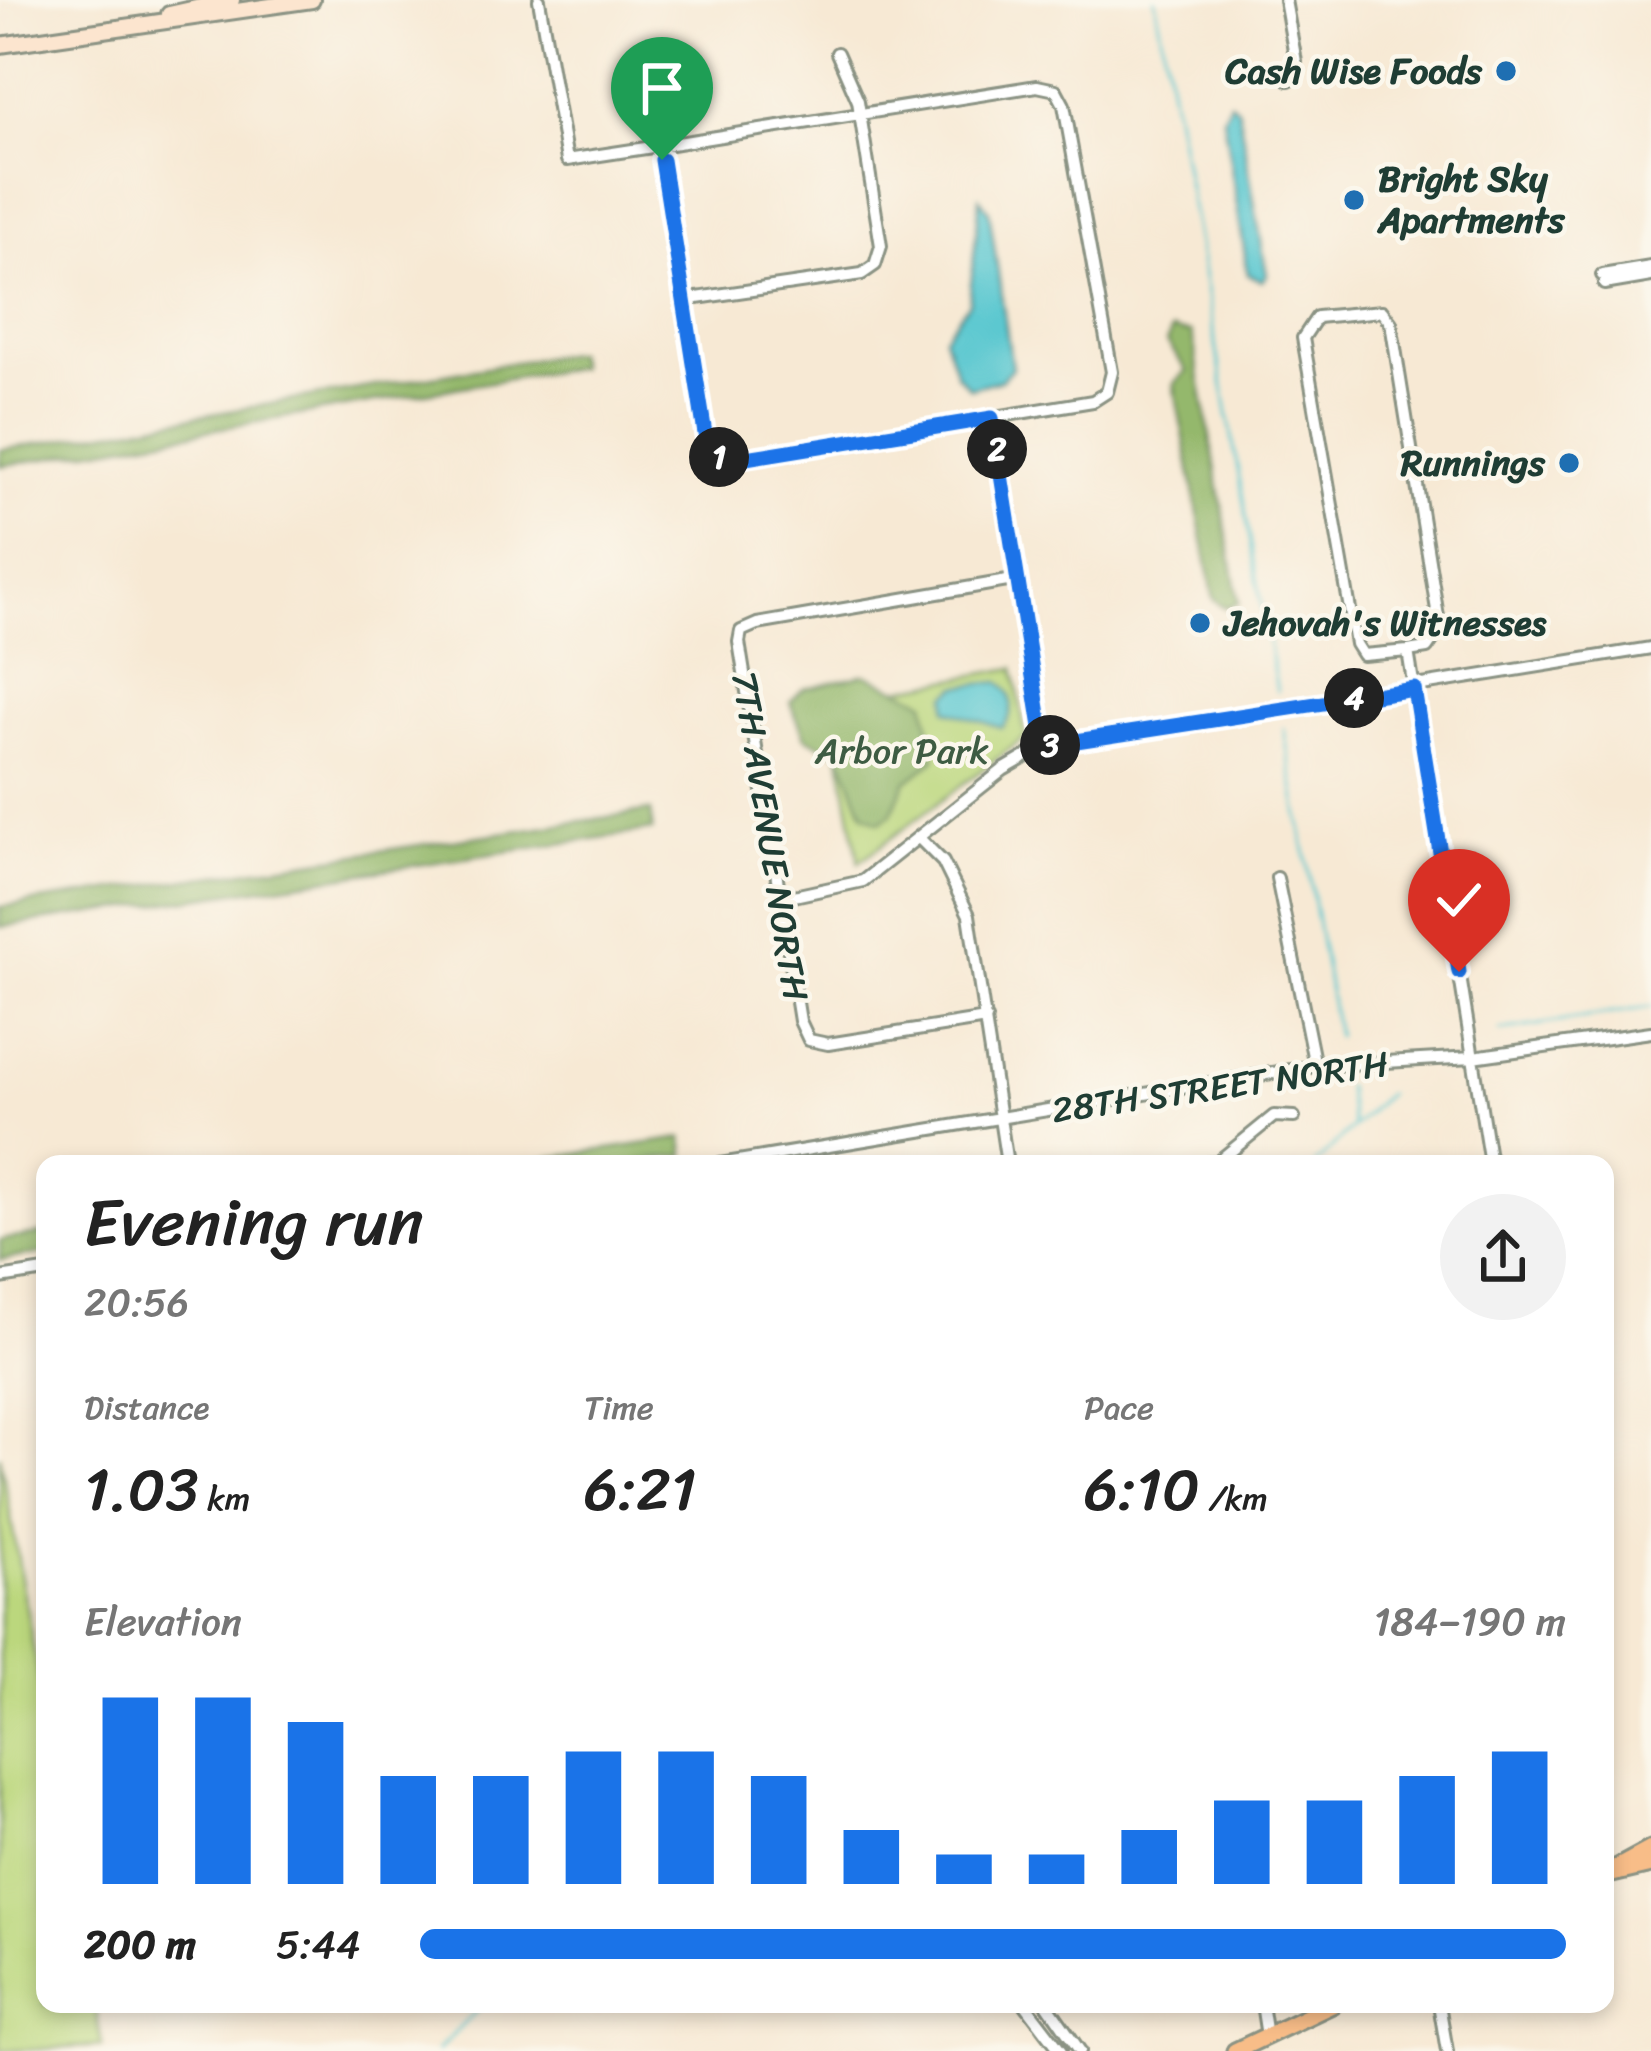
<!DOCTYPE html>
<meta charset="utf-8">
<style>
:root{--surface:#fff;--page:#f2f2f2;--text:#222;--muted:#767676;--accent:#1a73e8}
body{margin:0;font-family:Sriracha,sans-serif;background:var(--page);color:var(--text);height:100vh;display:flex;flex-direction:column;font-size:45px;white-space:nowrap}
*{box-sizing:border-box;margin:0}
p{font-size:39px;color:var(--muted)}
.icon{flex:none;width:66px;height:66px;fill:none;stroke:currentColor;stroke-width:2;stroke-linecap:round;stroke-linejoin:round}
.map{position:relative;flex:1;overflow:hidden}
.drawer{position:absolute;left:36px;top:1155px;width:1578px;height:858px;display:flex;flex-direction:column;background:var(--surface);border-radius:24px;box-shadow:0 6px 18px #0003}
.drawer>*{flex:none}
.pin{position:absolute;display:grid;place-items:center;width:102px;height:102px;color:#fff;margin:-123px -51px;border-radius:50% 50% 50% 0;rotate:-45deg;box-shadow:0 0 12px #0007}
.pin .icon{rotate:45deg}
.km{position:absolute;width:60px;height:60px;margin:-30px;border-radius:50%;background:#222;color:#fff;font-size:33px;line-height:60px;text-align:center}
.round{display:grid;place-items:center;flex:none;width:126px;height:126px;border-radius:63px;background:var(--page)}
.overview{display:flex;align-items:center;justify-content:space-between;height:204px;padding:0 48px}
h1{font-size:66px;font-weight:600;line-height:90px}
.stats{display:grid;grid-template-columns:repeat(3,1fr);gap:18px;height:204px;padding:12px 48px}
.stats div{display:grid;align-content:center}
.stats b{font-size:60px;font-weight:600}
.stats small{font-size:33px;font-weight:400}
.stats p{font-size:33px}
.chart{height:336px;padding:24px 48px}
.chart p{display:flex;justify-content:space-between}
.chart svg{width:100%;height:216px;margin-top:12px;stroke:var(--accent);stroke-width:6}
ul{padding:0 48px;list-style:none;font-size:39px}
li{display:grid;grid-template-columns:192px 144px 1fr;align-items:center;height:90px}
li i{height:30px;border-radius:15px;background:var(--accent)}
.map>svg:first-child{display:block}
.green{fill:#bbd77d;stroke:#6d8a58;stroke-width:3}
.forest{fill:#94b86c;stroke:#5a7a50;stroke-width:3}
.water{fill:#5bc8d0;stroke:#3d8282;stroke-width:3}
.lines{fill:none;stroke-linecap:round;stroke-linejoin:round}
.stream{stroke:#5bc8d0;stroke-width:3}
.street-casing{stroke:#8b9384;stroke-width:16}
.secondary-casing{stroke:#8b9384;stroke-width:20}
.primary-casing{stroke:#8b9384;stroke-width:21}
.street{stroke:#fff;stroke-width:10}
.secondary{stroke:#fce5cf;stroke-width:14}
.primary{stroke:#f8bd88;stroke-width:15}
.route-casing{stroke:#fff;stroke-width:24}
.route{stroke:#1a73e8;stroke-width:15}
.poi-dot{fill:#1f6fb2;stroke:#fbf7ec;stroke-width:4.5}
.labels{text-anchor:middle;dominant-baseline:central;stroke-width:9;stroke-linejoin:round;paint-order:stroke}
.poi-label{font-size:36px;font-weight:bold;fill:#1f3d34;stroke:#fbf7ec;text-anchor:end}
.park-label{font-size:36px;fill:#3e5c43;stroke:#fbf7ec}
.street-label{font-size:36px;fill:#1f3d34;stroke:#fbf7ec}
</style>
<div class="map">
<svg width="1651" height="2051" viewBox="0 0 1651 2051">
<rect width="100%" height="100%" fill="#fbf7ec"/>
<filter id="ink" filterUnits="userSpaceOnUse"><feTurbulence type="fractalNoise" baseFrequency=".00833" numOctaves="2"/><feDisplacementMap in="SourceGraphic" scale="24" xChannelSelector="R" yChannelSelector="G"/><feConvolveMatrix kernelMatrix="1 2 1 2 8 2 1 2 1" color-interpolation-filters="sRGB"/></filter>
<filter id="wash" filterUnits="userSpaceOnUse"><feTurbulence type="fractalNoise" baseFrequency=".004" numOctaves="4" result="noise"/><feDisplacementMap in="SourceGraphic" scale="48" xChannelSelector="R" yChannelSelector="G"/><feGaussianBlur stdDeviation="2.7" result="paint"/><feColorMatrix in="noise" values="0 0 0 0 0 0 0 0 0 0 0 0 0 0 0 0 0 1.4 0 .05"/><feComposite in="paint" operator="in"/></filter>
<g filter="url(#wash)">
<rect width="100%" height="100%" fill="#f7e9d4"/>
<path class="green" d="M1014 668 1026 737 859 862 830 701Z
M0 1455 45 1715V2004H95L102 2046 0 2051Z"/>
<path class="forest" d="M1172 330 1192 333 1239 603 1225 607 1214 599 1174 384 1187 371 1167 342Z
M575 352 578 367 0 466V450Z
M865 674 925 701 935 759 906 782 891 815 880 822 864 814 840 754 805 737 790 702 803 689Z
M650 811 653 830 0 927V907Z
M683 1138 685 1155 627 1164H507Z
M45 1233V1253L0 1260V1240Z"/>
<path class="water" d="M1230 102 1238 108 1267 275 1262 281 1248 274 1223 117Z
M980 198 989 211 1012 368 1001 380 970 388 956 374 944 336 969 303Z
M999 682C1015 692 1015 715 1002 728L947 710V695L958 686Z"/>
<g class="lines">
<path class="stream" d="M1155 0 1277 691
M1284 729 1337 1037
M1500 1031 1651 1007
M1346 1087 1352 1124
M1315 1164 1387 1094
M437 2051 483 2004"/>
</g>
</g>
<g filter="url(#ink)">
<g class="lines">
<defs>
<path id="street" d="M539 0 567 160 659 146 1037 86 1056 90 1064 105 1112 372 1107 392 1093 401 734 460 715 456 706 439 659 146 655 114 661 80
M1285 0 1296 62 1289 80
M1602 275 1651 267
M1604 284 1651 276
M683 300 862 274 875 265 881 246 858 101 837 53
M992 418 1044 746
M1408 651 1363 655 1356 644 1303 338 1317 317 1382 311 1391 323 1440 629 1427 648 1408 651 1490 1164
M920 839 943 862 969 915 1007 1164
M1277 878 1315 1066
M780 899 863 881 1003 770 1044 746 1651 648
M986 1019 828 1044 809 1040 800 1021 739 642 741 631 757 624 1019 579
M1220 1160 1274 1116 1294 1117
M720 1164 1315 1066 1473 1057 1651 1032
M1196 1164 1219 1162
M0 1278 45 1271
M1025 2004 1061 2051
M1047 2004 1080 2051
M1262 2004 1267 2036
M1439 2004 1447 2051"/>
<path id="secondary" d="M169 14 232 0
M0 45 312 0"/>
<path id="primary" d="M1605 1874 1651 1849
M1608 1875 1651 1865
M1235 2051 1334 2004"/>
</defs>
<use href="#street" class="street-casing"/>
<use href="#secondary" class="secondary-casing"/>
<use href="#primary" class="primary-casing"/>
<use href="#street" class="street"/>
<use href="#secondary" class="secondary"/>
<use href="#primary" class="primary"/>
</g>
</g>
<g class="lines" filter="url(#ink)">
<defs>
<path id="route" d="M662 160 706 440 715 456 734 460 992 418 1044 746 1414 689 1459 972"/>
</defs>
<use href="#route" class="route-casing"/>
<use href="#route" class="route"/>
</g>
<g class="poi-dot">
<circle cx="1506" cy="71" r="12"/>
<circle cx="1354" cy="200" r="12"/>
<circle cx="1569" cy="463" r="12"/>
<circle cx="1200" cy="623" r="12"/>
</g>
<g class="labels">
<g class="poi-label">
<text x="1482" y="71">Cash Wise Foods</text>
<text x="1378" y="179" text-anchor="start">Bright Sky<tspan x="1378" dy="41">Apartments</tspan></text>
<text x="1545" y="463">Runnings</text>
<text x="1224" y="623" text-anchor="start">Jehovah's Witnesses</text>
</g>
<g class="park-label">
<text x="902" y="751">Arbor Park</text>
</g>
<g class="street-label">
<text transform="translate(770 836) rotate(81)">7TH AVENUE NORTH</text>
<text transform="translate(1220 1087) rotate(-8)">28TH STREET NORTH</text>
</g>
</g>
</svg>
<div class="pin" style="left:662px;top:160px;background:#1e9e55"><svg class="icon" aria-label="arrive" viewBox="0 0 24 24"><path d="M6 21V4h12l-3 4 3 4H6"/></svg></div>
<div class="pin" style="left:1459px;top:972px;background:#d93025"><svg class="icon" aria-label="check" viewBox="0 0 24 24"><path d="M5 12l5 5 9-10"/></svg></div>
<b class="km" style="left:719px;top:457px">1</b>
<b class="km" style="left:997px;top:449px">2</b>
<b class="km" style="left:1050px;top:745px">3</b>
<b class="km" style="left:1354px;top:698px">4</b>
<section class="drawer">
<div class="overview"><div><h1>Evening run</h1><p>20:56</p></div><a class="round"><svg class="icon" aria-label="share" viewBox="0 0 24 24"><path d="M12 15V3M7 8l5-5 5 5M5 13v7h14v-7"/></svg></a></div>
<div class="stats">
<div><p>Distance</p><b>1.03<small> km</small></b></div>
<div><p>Time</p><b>6:21</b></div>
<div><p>Pace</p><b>6:10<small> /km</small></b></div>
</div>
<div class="chart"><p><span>Elevation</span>184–190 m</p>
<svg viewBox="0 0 160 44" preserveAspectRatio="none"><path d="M5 44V6M15 44V6M25 44V11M35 44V22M45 44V22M55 44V17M65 44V17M75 44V22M85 44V33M95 44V38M105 44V38M115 44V33M125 44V27M135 44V27M145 44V22M155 44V17"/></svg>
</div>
<ul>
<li><b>200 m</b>5:44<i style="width:100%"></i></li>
</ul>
</section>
</div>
